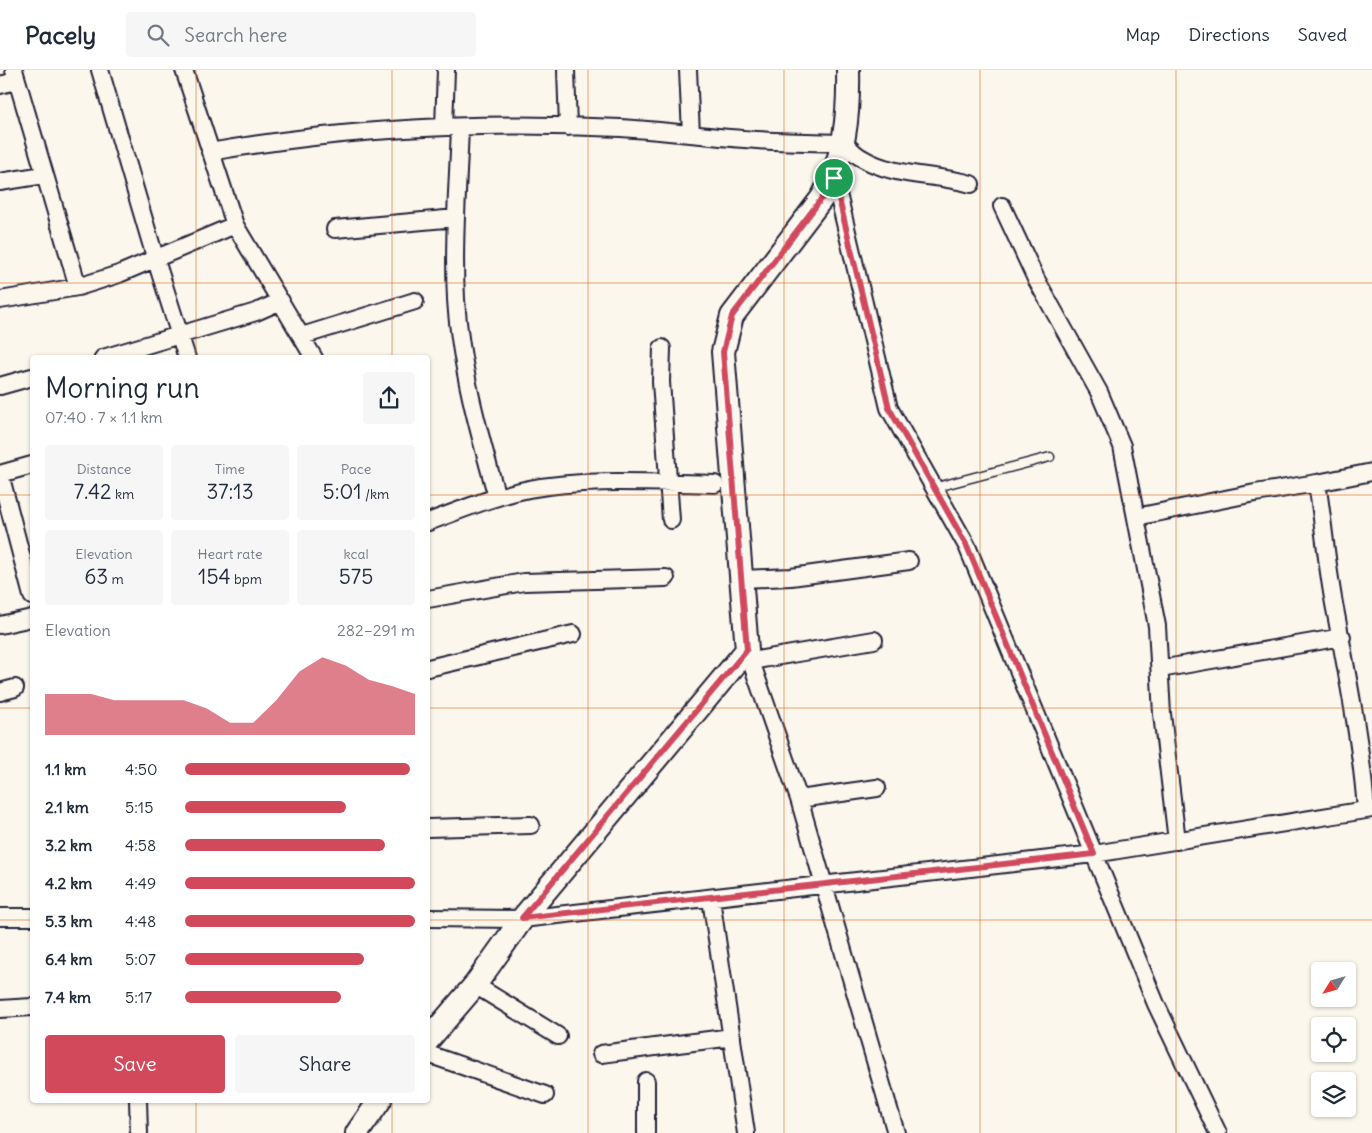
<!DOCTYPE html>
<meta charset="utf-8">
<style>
:root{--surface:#fff;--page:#f6f6f7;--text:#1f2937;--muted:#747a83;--line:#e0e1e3;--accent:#d1495b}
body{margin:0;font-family:Delius,sans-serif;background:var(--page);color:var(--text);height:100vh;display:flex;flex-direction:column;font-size:19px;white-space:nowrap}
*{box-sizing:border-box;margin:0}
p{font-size:16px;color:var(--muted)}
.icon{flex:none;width:28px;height:28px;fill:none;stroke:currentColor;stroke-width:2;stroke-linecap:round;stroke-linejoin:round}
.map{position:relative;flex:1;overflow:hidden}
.sheet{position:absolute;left:30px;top:285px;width:400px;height:748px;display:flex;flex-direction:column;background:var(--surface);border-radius:5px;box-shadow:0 1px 4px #0004}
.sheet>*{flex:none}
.needle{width:32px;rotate:233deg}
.buttons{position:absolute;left:1311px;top:892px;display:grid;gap:10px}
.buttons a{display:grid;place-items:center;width:45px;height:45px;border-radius:5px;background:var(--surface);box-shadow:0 1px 4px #0004;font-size:25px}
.pin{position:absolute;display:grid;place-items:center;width:42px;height:42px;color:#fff;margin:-21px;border:2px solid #fff;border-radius:50%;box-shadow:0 1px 5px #0007}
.round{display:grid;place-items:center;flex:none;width:52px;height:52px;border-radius:5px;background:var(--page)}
.headline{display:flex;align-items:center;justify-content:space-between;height:85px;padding:0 15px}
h1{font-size:28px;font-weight:600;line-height:38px}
.figures{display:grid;grid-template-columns:repeat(3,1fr);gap:8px;height:85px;padding:5px 15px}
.figures div{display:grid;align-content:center;border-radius:5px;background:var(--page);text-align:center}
.figures b{font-size:21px;font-weight:600}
.figures small{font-size:14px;font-weight:400}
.figures p{font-size:14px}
.chart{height:140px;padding:10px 15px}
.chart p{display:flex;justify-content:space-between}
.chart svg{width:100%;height:90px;margin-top:5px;fill:var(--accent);opacity:.7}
.action{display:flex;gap:10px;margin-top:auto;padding:10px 15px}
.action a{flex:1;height:58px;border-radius:5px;background:var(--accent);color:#fff;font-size:20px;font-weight:600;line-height:58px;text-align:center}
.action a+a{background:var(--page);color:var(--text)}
ul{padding:0 15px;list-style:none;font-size:16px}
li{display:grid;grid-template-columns:80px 60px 1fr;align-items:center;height:38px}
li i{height:12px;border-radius:6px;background:var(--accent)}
header{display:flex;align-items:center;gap:30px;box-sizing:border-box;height:70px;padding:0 25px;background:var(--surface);border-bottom:1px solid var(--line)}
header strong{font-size:24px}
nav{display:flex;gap:28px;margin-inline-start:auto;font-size:18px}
.search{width:350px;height:45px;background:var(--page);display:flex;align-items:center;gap:12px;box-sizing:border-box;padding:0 18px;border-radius:5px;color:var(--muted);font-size:19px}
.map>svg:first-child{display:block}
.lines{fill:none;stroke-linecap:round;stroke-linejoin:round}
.lane-casing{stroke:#22223b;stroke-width:11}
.street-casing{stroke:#22223b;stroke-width:20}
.secondary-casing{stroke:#22223b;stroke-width:26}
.lane{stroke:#fbf7ec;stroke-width:8}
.street{stroke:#fbf7ec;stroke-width:16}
.secondary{stroke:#fbf7ec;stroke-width:22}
.route-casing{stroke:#fff;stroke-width:10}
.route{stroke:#d1495b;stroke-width:6}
.grid{fill:none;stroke:#e8590c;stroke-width:1;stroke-opacity:0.55}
</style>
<header>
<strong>Pacely</strong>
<div class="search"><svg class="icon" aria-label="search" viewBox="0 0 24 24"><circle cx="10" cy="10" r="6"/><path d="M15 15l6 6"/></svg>Search here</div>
<nav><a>Map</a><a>Directions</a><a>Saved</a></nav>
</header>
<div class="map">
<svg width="1372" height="1063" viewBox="0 0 1372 1063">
<rect width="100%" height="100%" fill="#fbf7ec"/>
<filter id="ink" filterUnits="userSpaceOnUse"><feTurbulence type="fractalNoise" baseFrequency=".02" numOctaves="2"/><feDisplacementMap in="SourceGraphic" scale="10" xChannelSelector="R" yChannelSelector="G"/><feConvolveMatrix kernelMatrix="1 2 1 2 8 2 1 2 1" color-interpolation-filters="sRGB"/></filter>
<g filter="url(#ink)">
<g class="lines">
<defs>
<path id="lane" d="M933 418 1050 387"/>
<path id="street" d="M14 0 78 217
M100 0 155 187 187 288
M184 0 235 155 314 288
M566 0 568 57
M688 0 691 64
M0 15 16 11
M444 57 446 0
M460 57C458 114 453 172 456 229 460 295 479 363 497 427
M210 82C345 58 484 51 621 58 667 61 712 67 757 70 786 72 815 72 844 73 850 78 855 85 862 88 893 107 936 104 971 114
M834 107 889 338 967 476 1156 934 1218 1063
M0 112 44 105
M1002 136 1036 209 1099 322 1122 376 1157 556 1162 644 1177 771
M335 159 456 148
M0 230 78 217 119 204 235 155
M302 266 415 231
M662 278 661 312 671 450
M103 288 256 242 281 231
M0 316 32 307
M0 404 32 526
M0 404 32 395
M1317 413 1372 402
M1136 447 1255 423 1317 413C1324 456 1327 501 1336 544 1348 609 1361 674 1366 739
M428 452C461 440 494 426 529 419 589 408 653 413 715 414
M742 509 791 507 909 491
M428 529 524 512 666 508
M0 555 32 548
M747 580 799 729 896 1063
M751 591 874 570
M428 598 573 564
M1160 599 1342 567
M0 622 15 618
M799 729 877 718
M428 758 531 755
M711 829 746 1063
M0 847H32
M428 848 522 849 1094 784 1372 739
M475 915 558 966
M0 939 32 937
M428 984 545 1025
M601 984 732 967
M646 1011V1063
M138 1030 139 1063"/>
<path id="secondary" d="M428 970 475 915 522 849 747 580 723 282 732 246 822 128C845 88 849 45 848 0
M357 1063 380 1030"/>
</defs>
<use href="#lane" class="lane-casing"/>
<use href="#street" class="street-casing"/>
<use href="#secondary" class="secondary-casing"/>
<use href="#lane" class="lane"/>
<use href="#street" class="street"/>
<use href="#secondary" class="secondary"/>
</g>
</g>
<g class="lines" filter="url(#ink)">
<defs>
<path id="route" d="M834 108 889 338 967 476 1094 784 522 848 747 580 723 282 732 246 822 128Z"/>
</defs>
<use href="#route" class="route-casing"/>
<use href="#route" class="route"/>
</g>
<path class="grid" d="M196 0V288M392 0V288M588 0V1063M784 0V1063M980 0V1063M1176 0V1063M0 213H1372M0 425H32M428 425H1372M0 638H32M428 638H1372M0 850H32M428 850H1372M196 1030V1063M392 1030V1063"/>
</svg>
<div class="buttons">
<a><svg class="needle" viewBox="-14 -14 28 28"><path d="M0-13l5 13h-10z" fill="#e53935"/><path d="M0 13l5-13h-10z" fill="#747a83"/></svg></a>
<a><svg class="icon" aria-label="locate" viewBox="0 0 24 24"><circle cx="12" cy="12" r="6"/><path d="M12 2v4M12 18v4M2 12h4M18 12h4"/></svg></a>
<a><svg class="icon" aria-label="layers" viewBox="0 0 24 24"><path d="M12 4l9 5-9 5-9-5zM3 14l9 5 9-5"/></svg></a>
</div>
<div class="pin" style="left:834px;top:108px;background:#1e9e55"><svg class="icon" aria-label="arrive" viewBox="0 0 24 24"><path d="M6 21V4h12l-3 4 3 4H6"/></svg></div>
<section class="sheet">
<div class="headline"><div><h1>Morning run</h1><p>07:40 · 7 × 1.1 km</p></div><a class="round"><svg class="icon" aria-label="share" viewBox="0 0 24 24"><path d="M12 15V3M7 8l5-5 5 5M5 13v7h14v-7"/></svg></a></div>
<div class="figures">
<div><p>Distance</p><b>7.42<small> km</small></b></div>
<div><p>Time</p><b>37:13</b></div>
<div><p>Pace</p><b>5:01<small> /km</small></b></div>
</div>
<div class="figures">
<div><p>Elevation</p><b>63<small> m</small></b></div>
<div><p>Heart rate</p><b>154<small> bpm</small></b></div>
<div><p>kcal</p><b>575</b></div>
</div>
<div class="chart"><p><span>Elevation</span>282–291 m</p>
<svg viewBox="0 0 160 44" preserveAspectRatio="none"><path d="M0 44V24L10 24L20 24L30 27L40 27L50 27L60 27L70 31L80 38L90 38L100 27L110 13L120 6L130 10L140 17L150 20L160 24V44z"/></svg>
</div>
<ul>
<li><b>1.1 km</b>4:50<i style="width:98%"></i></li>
<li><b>2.1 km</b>5:15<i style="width:70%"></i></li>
<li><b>3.2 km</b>4:58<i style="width:87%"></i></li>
<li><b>4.2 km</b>4:49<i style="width:100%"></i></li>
<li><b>5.3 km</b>4:48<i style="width:100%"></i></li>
<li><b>6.4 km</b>5:07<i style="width:78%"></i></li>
<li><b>7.4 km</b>5:17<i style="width:68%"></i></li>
</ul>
<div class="action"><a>Save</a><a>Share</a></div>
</section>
</div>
